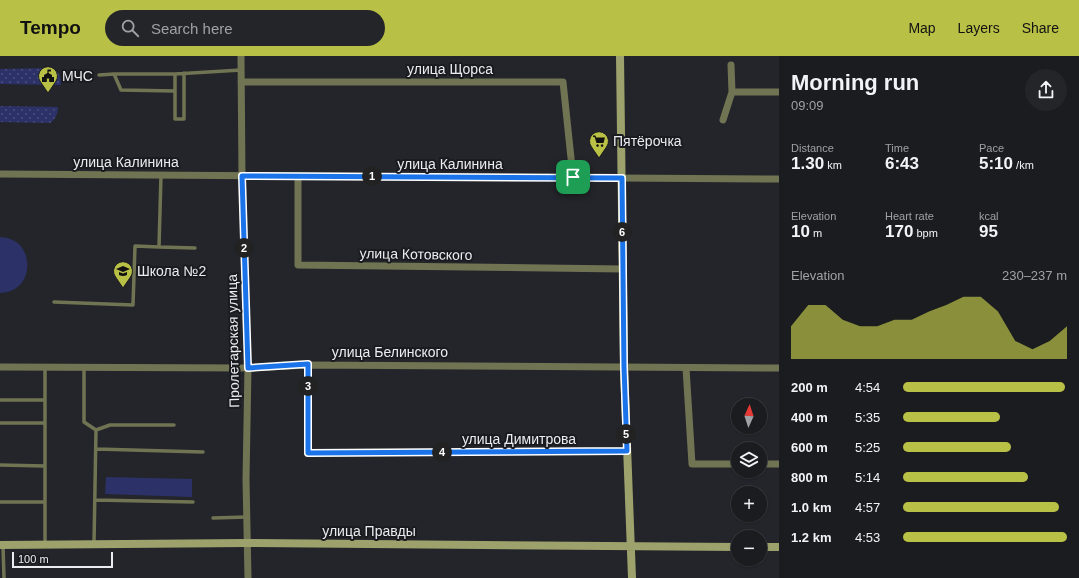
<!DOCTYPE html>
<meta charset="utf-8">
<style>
:root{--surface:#1a1c20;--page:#232529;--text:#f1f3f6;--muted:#9fa1a5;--line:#383a3e;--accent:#b9c046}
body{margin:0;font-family:Arial,sans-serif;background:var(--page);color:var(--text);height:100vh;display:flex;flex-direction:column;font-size:15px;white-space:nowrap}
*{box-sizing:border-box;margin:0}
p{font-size:13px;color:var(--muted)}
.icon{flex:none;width:22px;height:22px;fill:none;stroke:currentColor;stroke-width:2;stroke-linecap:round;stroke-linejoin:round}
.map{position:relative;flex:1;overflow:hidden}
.drawer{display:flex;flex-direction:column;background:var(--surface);width:300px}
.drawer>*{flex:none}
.needle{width:26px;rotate:3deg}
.buttons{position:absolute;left:731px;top:342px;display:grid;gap:8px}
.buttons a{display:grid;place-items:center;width:36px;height:36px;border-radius:50%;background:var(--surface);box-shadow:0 1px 3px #0004,0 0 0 1px var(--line);font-size:20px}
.scale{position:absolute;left:12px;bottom:10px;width:101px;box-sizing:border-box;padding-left:4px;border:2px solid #ececf0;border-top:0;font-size:11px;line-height:14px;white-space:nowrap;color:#ececf0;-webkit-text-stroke:3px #1a1b20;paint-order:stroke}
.pin{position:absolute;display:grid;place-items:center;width:34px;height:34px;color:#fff;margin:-17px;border-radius:8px;box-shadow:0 2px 6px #0006}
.km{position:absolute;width:20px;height:20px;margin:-10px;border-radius:50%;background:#222;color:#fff;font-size:11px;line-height:20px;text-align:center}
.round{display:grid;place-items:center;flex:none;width:42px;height:42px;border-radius:21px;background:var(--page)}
.summary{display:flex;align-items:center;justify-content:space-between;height:68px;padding:0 12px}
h1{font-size:22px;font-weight:800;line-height:30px}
.figures{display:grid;grid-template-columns:repeat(3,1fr);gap:6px;height:68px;padding:4px 12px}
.figures div{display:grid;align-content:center}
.figures b{font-size:17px;font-weight:800}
.figures small{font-size:11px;font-weight:400}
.figures p{font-size:11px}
.chart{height:112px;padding:8px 12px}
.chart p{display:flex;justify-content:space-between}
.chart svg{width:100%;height:72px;margin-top:4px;fill:var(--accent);opacity:.7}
ul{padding:0 12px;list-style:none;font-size:13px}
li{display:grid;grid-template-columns:64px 48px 1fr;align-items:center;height:30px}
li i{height:10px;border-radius:5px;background:var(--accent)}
header{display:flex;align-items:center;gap:24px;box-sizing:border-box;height:56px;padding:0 20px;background:var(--accent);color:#111}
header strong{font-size:19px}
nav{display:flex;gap:22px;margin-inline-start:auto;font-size:14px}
.search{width:280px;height:36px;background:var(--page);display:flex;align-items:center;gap:10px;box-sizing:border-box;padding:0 14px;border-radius:22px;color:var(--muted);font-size:15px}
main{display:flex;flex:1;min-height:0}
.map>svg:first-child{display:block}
.grass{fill:url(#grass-dots)}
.park{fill:#2c3268}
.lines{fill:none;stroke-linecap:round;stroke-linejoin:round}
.lane{stroke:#717452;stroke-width:3.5}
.street{stroke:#717452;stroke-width:7}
.secondary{stroke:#9da16b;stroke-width:8}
.route-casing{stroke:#fff;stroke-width:8}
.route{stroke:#1a73e8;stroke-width:5}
.labels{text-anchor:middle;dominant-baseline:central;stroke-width:4;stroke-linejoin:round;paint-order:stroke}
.street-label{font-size:14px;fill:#ececf0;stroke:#1a1b20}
.poi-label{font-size:14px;fill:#ececf0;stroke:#1a1b20;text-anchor:start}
</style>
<header>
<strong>Tempo</strong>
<div class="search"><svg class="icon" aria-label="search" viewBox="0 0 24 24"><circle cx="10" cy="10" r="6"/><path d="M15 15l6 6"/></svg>Search here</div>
<nav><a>Map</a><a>Layers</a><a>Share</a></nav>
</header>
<main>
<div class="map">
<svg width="779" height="522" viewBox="0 0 779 522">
<defs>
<pattern id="grass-dots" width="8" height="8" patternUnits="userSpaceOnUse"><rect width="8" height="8" fill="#2c3268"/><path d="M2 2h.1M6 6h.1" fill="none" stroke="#4b507e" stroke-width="1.8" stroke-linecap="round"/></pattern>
</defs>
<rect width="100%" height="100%" fill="#23252a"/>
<path class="grass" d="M51 12C59 15 61 20 61 29L0 28V13Z
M0 50 58 51C58 57 56 63 50 67L0 66Z"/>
<path class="park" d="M0 181C37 182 36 237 0 237Z
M106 421 192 423V441L105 438Z"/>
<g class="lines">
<path class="lane" d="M114 18H175L241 14
M175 18V63H184V17
M99 19 114 18 121 34 175 35
M159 191 195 192
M54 246 133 249 135 190 159 191 161 119
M45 311V488
M84 311V366L96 374 94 488
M0 344H45
M0 367H45
M96 374 110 369H174
M96 393 203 396
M0 409 45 410
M95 444 193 446
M0 446H45
M213 462 247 461
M3 490 4 522"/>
<path class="street" d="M241 0 242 120 248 312 246 423 248 522
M241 26H563L573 121
M732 36H779
M723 64 732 36 731 9
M0 118 779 123
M298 120V209L623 213
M308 309V397L627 395
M0 311 248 312 308 309 779 312
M686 312 692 408H738
M760 408H779"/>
<path class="secondary" d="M620 0 624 311 632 522
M0 489 247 487 738 491
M760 491H779"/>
</g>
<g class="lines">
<defs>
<path id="route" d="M242 120 622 122 624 311 627 395 308 397V308L248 312Z"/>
</defs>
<use href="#route" class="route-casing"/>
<use href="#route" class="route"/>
</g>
<defs>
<symbol id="civic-pin" viewBox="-11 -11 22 30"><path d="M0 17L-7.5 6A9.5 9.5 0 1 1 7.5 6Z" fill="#b9c046" stroke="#1a1b20"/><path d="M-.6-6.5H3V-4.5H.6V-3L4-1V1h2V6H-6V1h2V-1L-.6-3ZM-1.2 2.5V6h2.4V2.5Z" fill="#111"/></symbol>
<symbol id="supermarket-pin" viewBox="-11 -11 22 30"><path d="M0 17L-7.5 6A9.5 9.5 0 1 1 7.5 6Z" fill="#b9c046" stroke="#1a1b20"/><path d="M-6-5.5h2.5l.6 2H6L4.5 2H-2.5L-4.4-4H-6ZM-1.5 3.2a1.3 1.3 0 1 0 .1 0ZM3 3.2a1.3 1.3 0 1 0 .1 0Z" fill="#111"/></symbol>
<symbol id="school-pin" viewBox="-11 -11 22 30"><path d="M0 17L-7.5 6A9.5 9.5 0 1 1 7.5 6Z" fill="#b9c046" stroke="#1a1b20"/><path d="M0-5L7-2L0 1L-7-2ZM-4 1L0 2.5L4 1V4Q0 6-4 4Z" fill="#111"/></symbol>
</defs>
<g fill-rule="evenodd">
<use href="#civic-pin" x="37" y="9" width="22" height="30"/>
<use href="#supermarket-pin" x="588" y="74" width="22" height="30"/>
<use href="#school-pin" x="112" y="204" width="22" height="30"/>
</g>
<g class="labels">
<g class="street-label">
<text x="450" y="13">улица Щорса</text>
<text x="126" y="106">улица Калинина</text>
<text x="450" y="108">улица Калинина</text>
<text transform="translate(416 198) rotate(1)">улица Котовского</text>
<text transform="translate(233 285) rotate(-91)">Пролетарская улица</text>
<text x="390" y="296">улица Белинского</text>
<text x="519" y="383">улица Димитрова</text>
<text x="369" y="475">улица Правды</text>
</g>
<g class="poi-label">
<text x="62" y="20">МЧС</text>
<text x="613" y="85">Пятёрочка</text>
<text x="137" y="215">Школа №2</text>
</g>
</g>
</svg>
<div class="buttons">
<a><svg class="needle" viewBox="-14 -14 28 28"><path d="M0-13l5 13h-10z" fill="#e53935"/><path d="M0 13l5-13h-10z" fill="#9fa1a5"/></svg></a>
<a><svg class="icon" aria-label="layers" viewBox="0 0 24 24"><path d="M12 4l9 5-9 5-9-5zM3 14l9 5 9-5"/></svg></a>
<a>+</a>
<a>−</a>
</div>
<div class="scale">100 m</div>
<div class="pin" style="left:573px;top:121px;background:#1e9e55"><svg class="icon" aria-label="arrive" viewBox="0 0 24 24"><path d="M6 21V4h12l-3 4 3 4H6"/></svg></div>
<b class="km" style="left:372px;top:120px">1</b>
<b class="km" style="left:244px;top:192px">2</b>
<b class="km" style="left:308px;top:330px">3</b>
<b class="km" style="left:442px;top:396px">4</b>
<b class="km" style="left:626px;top:378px">5</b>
<b class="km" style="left:622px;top:176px">6</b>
</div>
<section class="drawer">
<div class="summary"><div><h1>Morning run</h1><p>09:09</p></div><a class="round"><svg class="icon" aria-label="share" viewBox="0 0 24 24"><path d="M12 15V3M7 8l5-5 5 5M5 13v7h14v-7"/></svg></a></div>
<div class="figures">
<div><p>Distance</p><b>1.30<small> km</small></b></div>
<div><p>Time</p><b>6:43</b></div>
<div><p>Pace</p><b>5:10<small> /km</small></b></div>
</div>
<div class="figures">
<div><p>Elevation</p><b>10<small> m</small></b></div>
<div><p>Heart rate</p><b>170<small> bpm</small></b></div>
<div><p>kcal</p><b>95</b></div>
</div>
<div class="chart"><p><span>Elevation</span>230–237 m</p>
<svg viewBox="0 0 160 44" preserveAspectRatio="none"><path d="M0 44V24L10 11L20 11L30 20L40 24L50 24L60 20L70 20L80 15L90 11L100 6L110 6L120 15L130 33L140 38L150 33L160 24V44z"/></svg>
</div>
<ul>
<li><b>200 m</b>4:54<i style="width:99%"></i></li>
<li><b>400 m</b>5:35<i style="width:59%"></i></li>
<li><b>600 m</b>5:25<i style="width:66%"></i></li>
<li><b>800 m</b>5:14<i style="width:76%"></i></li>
<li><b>1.0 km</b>4:57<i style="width:95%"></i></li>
<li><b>1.2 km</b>4:53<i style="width:100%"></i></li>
</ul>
</section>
</main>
